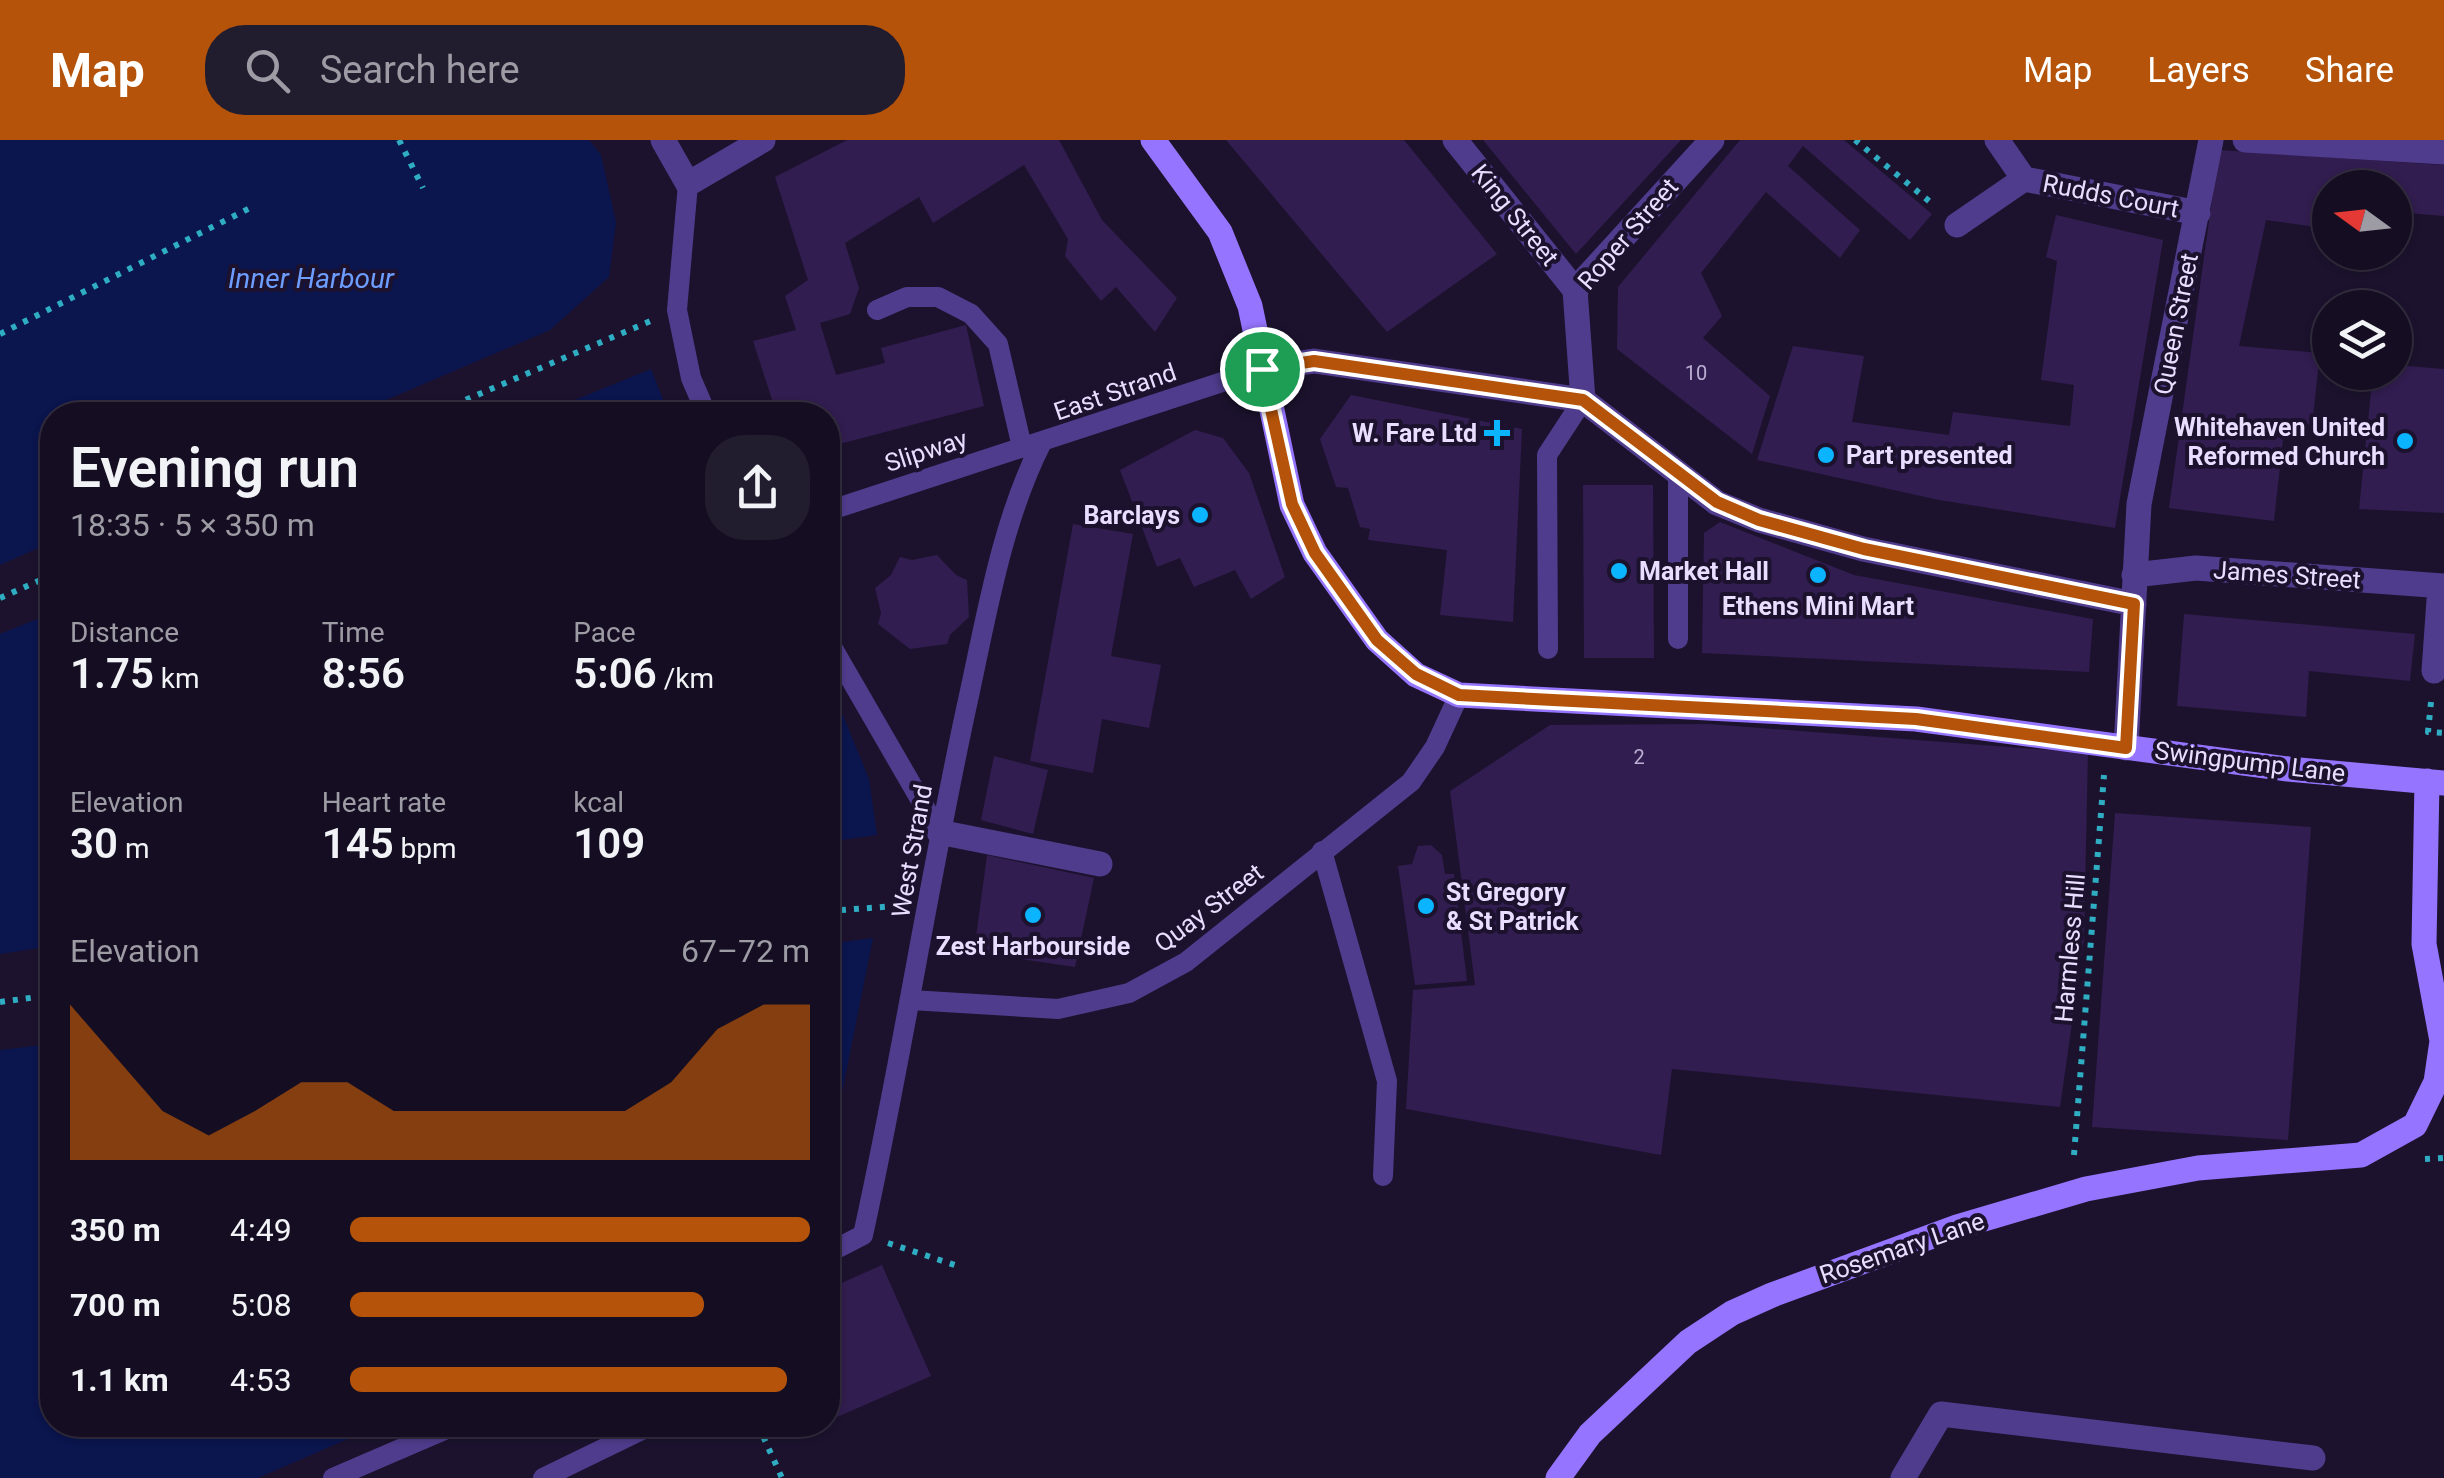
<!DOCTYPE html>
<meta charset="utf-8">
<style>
:root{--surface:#150e22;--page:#221c2f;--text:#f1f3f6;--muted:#9d9ca5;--line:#342e40;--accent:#b45309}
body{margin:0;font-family:Roboto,sans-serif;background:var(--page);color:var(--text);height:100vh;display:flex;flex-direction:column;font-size:38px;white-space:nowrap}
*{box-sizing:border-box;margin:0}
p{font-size:32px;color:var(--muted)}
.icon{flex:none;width:55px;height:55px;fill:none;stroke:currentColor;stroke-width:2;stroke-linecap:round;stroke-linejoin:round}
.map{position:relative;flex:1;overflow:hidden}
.side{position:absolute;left:40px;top:262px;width:800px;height:1035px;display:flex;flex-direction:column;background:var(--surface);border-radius:40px;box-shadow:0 2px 8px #0004,0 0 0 2px var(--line)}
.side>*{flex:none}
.needle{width:65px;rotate:285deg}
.buttons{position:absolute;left:2312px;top:30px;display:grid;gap:20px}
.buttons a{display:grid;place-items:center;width:100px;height:100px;border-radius:50%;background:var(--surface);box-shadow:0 2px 8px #0004,0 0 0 2px var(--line);font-size:50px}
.pin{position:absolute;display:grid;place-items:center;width:85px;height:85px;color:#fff;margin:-42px;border:5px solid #fff;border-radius:50%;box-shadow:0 2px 10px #0007}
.round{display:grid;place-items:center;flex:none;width:105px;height:105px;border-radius:40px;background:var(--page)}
.summary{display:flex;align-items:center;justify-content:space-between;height:170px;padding:0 30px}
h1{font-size:55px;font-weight:600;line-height:75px}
.figures{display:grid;grid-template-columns:repeat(3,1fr);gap:15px;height:170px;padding:10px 30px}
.figures div{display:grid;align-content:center}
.figures b{font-size:42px;font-weight:600}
.figures small{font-size:28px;font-weight:400}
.figures p{font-size:28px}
.chart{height:280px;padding:20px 30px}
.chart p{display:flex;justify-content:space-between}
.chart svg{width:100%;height:180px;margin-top:10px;fill:var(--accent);opacity:.7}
ul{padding:0 30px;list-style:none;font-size:32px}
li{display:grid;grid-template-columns:160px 120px 1fr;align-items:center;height:75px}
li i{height:25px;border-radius:12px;background:var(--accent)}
header{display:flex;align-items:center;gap:60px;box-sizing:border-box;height:140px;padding:0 50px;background:var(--accent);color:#fff}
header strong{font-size:48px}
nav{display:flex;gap:55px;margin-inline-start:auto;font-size:35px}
.search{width:700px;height:90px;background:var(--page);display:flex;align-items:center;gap:25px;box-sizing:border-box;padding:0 35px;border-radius:40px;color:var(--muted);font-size:38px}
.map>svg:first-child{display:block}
.water{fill:#0b154e}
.building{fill:#311d4f}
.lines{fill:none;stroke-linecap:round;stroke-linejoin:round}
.path{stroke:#2fadc2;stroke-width:6;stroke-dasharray:5 8;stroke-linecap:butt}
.lane{stroke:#503c8d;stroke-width:20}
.street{stroke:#503c8d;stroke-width:25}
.secondary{stroke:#9575ff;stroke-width:25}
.route-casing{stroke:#fff;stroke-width:20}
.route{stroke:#b45309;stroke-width:12}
.poi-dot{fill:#0ab4ff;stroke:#1c122e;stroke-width:4}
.labels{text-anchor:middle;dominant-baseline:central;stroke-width:8;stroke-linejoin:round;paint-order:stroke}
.number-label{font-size:20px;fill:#bbaed3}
.street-label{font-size:25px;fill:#e9deff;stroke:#1c122e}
.poi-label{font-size:25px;font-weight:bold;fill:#e9deff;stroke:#1c122e;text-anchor:end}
.water-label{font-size:28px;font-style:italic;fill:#6c9dff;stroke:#1c122e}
</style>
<header>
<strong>Map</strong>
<div class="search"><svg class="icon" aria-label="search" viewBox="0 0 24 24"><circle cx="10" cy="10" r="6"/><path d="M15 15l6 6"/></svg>Search here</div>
<nav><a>Map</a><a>Layers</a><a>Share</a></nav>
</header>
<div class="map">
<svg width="2444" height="1338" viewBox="0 0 2444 1338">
<rect width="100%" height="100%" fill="#1c122e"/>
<path class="water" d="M0 0H589L601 15 616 82 609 137 550 190 351 275H52V402L0 425Z
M651 229 669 275H538Z
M52 473V806L0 814V494Z
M828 539 869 639 877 695 828 702Z
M873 798 828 1022V804Z
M52 904V1285H380L258 1338H0V910Z"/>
<path class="building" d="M847 0H1059L1102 80 1177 158 1155 192 1116 147 1101 161 1065 116 1068 99 1024 25 933 83 919 57 845 103 859 148 850 174 820 183 836 235 885 223 881 208 966 185 984 266 828 307V275H777L753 201 796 190 785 156 808 140 775 37Z
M1226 0H1404L1497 114 1387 192Z
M1483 0H1681L1576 114Z
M1740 0H1844L1932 74 1910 100 1803 6 1788 26 1860 90 1840 118 1766 52 1701 133 1722 176 1703 198 1770 256 1752 314 1617 209 1618 147Z
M2219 10 2444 25V76L2395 72V48H2330V89L2266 80 2239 206 2320 213 2312 285 2285 281 2274 381 2169 368Z
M2056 75 2163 100 2115 388 1939 360 1757 320 1793 206 1864 216 1852 282 1949 295 1953 272 2070 286 2074 245 2041 240 2057 121 2046 117Z
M2333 112H2385V122L2333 117Z
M2395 225 2444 229V373L2359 369 2373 232H2395Z
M1351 255 1522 289 1513 482 1440 475 1447 410 1368 400 1370 389 1360 387 1348 348 1336 347 1320 299Z
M1195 290 1223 298 1249 333 1285 437 1251 459 1235 430 1194 447 1180 418 1157 427 1120 330Z
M1583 345H1653L1654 518H1584Z
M1720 382 1854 435 2093 479 2089 532 1702 513 1704 393Z
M1073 384 1133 394 1111 516 1161 525 1149 588 1102 579 1093 633 1030 621Z
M937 415 956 435 967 440 969 477 950 495 947 504 910 509 878 484 881 473 875 448 891 435 900 417 912 420Z
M2184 474 2415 494 2410 541 2309 531 2306 577 2177 566Z
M1708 584 2088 613 2084 799 2060 967 1672 929 1661 1015 1406 969 1413 850 1475 845 1450 651 1550 585Z
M994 616 1048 630 1033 694 981 680Z
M2115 673 2311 687 2288 1000 2092 987Z
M1431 705 1442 715 1445 734H1454L1467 841 1415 845 1398 726 1412 724 1418 706Z
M987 715 1094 738 1075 827 974 812Z
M882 1125 931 1236 828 1281V1149Z"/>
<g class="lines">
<path class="path" d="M399 0 423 48
M1855 0 1935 66
M0 194 252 67
M430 275 653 180
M0 458 52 435
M2431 562 2428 592 2444 593
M828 771 896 766
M0 862 52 855
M2074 1015 2104 635
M2425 1019 2444 1018
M888 1103 958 1126
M758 1285 782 1338"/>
<path class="lane" d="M688 44 677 170 691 238 707 275
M877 170 907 157H938L971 174 998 204 1022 307
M828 371 1262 229
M1678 499V335
M828 500 939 692
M1548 509 1547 315 1583 260
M1322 711 1387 941 1383 1036
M911 860 1058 869 1129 853 1186 822 1411 642 1435 607 1459 555
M828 1113 863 1095C903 914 930 731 970 551 988 467 1003 380 1041 304
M333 1338 456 1285
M543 1338 652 1285"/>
<path class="street" d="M663 0 688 44 763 0
M1455 0 1575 150
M1997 0 2024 39
M2245 0 2444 12
M1957 85 2024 39 2198 73
M1262 229 1314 221 1583 260 1717 363 1759 380 1863 409 2134 464
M1583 260 1575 150 1712 0
M2134 435 2196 428 2444 446
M2434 531 2440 446
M2126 608 2139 364 2211 0
M939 692 1100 724
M1903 1338 1941 1274 2313 1318"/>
<path class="secondary" d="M1153 0 1220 92 1250 166 1292 365 1315 413 1377 500 1416 535 1459 555 1916 579 2288 629 2444 643
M1558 1338 1590 1294 1688 1202 1732 1173 1772 1155 1957 1087 2086 1049 2198 1028 2361 1015 2415 985 2436 942 2442 901 2424 804 2427 641"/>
</g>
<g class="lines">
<defs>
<path id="route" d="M1314 221 1583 260 1717 362 1759 380 1864 409 2134 464 2126 608 1916 579 1459 555 1416 534 1377 500 1315 413 1292 364 1262 229Z"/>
</defs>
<use href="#route" class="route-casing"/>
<use href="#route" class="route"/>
</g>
<g class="poi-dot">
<path d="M1492 278h10v10h10v10h-10v10h-10v-10h-10v-10h10z"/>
<circle cx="2405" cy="301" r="10"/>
<circle cx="1826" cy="315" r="10"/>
<circle cx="1200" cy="375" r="10"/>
<circle cx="1619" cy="431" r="10"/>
<circle cx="1818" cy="435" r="10"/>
<circle cx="1426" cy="766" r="10"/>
<circle cx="1033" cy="775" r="10"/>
</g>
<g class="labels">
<g class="number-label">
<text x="1696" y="233">10</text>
<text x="1639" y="617">2</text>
</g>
<g class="street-label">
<text transform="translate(2111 56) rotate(11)">Rudds Court</text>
<text transform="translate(1515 75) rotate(51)">King Street</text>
<text transform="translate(1628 94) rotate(-49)">Roper Street</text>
<text transform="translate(2176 184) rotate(-79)">Queen Street</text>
<text transform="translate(1115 252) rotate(-19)">East Strand</text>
<text transform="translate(926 311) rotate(-18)">Slipway</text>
<text transform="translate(2287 435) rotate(4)">James Street</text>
<text transform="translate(2250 622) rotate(7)">Swingpump Lane</text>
<text transform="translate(912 711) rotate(-80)">West Strand</text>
<text transform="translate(1209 768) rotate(-37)">Quay Street</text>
<text transform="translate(2070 808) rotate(-85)">Harmless Hill</text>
<text transform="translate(1902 1108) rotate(-19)">Rosemary Lane</text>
</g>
<g class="poi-label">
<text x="2385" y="287">Whitehaven United<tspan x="2385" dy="29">Reformed Church</tspan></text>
<text x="1477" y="293">W. Fare Ltd</text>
<text x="1846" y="315" text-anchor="start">Part presented</text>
<text x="1180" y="375">Barclays</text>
<text x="1639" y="431" text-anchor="start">Market Hall</text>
<text x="1818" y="466" text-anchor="middle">Ethens Mini Mart</text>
<text x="1446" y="752" text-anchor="start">St Gregory<tspan x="1446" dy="29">&amp; St Patrick</tspan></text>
<text x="1033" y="806" text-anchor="middle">Zest Harbourside</text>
</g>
<g class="water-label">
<text x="311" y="138">Inner Harbour</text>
</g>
</g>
</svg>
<div class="buttons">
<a><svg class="needle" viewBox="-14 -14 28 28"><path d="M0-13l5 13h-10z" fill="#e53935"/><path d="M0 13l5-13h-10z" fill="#9d9ca5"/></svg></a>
<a><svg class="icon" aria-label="layers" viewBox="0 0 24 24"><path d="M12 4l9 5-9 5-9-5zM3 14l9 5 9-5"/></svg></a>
</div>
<div class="pin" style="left:1262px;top:229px;background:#1e9e55"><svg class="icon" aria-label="arrive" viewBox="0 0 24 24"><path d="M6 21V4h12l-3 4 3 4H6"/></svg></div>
<section class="side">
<div class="summary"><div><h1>Evening run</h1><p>18:35 · 5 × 350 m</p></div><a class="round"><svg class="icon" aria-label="share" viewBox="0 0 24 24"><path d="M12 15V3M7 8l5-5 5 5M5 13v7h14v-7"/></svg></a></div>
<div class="figures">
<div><p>Distance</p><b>1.75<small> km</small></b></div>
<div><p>Time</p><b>8:56</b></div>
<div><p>Pace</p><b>5:06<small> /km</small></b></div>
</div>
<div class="figures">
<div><p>Elevation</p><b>30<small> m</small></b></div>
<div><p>Heart rate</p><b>145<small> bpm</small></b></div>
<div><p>kcal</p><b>109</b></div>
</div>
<div class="chart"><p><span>Elevation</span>67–72 m</p>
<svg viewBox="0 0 160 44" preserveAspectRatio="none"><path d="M0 44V6L10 19L20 32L30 38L40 32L50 25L60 25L70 32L80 32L90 32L100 32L110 32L120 32L130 25L140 12L150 6L160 6V44z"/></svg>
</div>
<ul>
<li><b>350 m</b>4:49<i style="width:100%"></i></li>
<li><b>700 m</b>5:08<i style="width:77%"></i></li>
<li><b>1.1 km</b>4:53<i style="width:95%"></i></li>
</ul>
</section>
</div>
